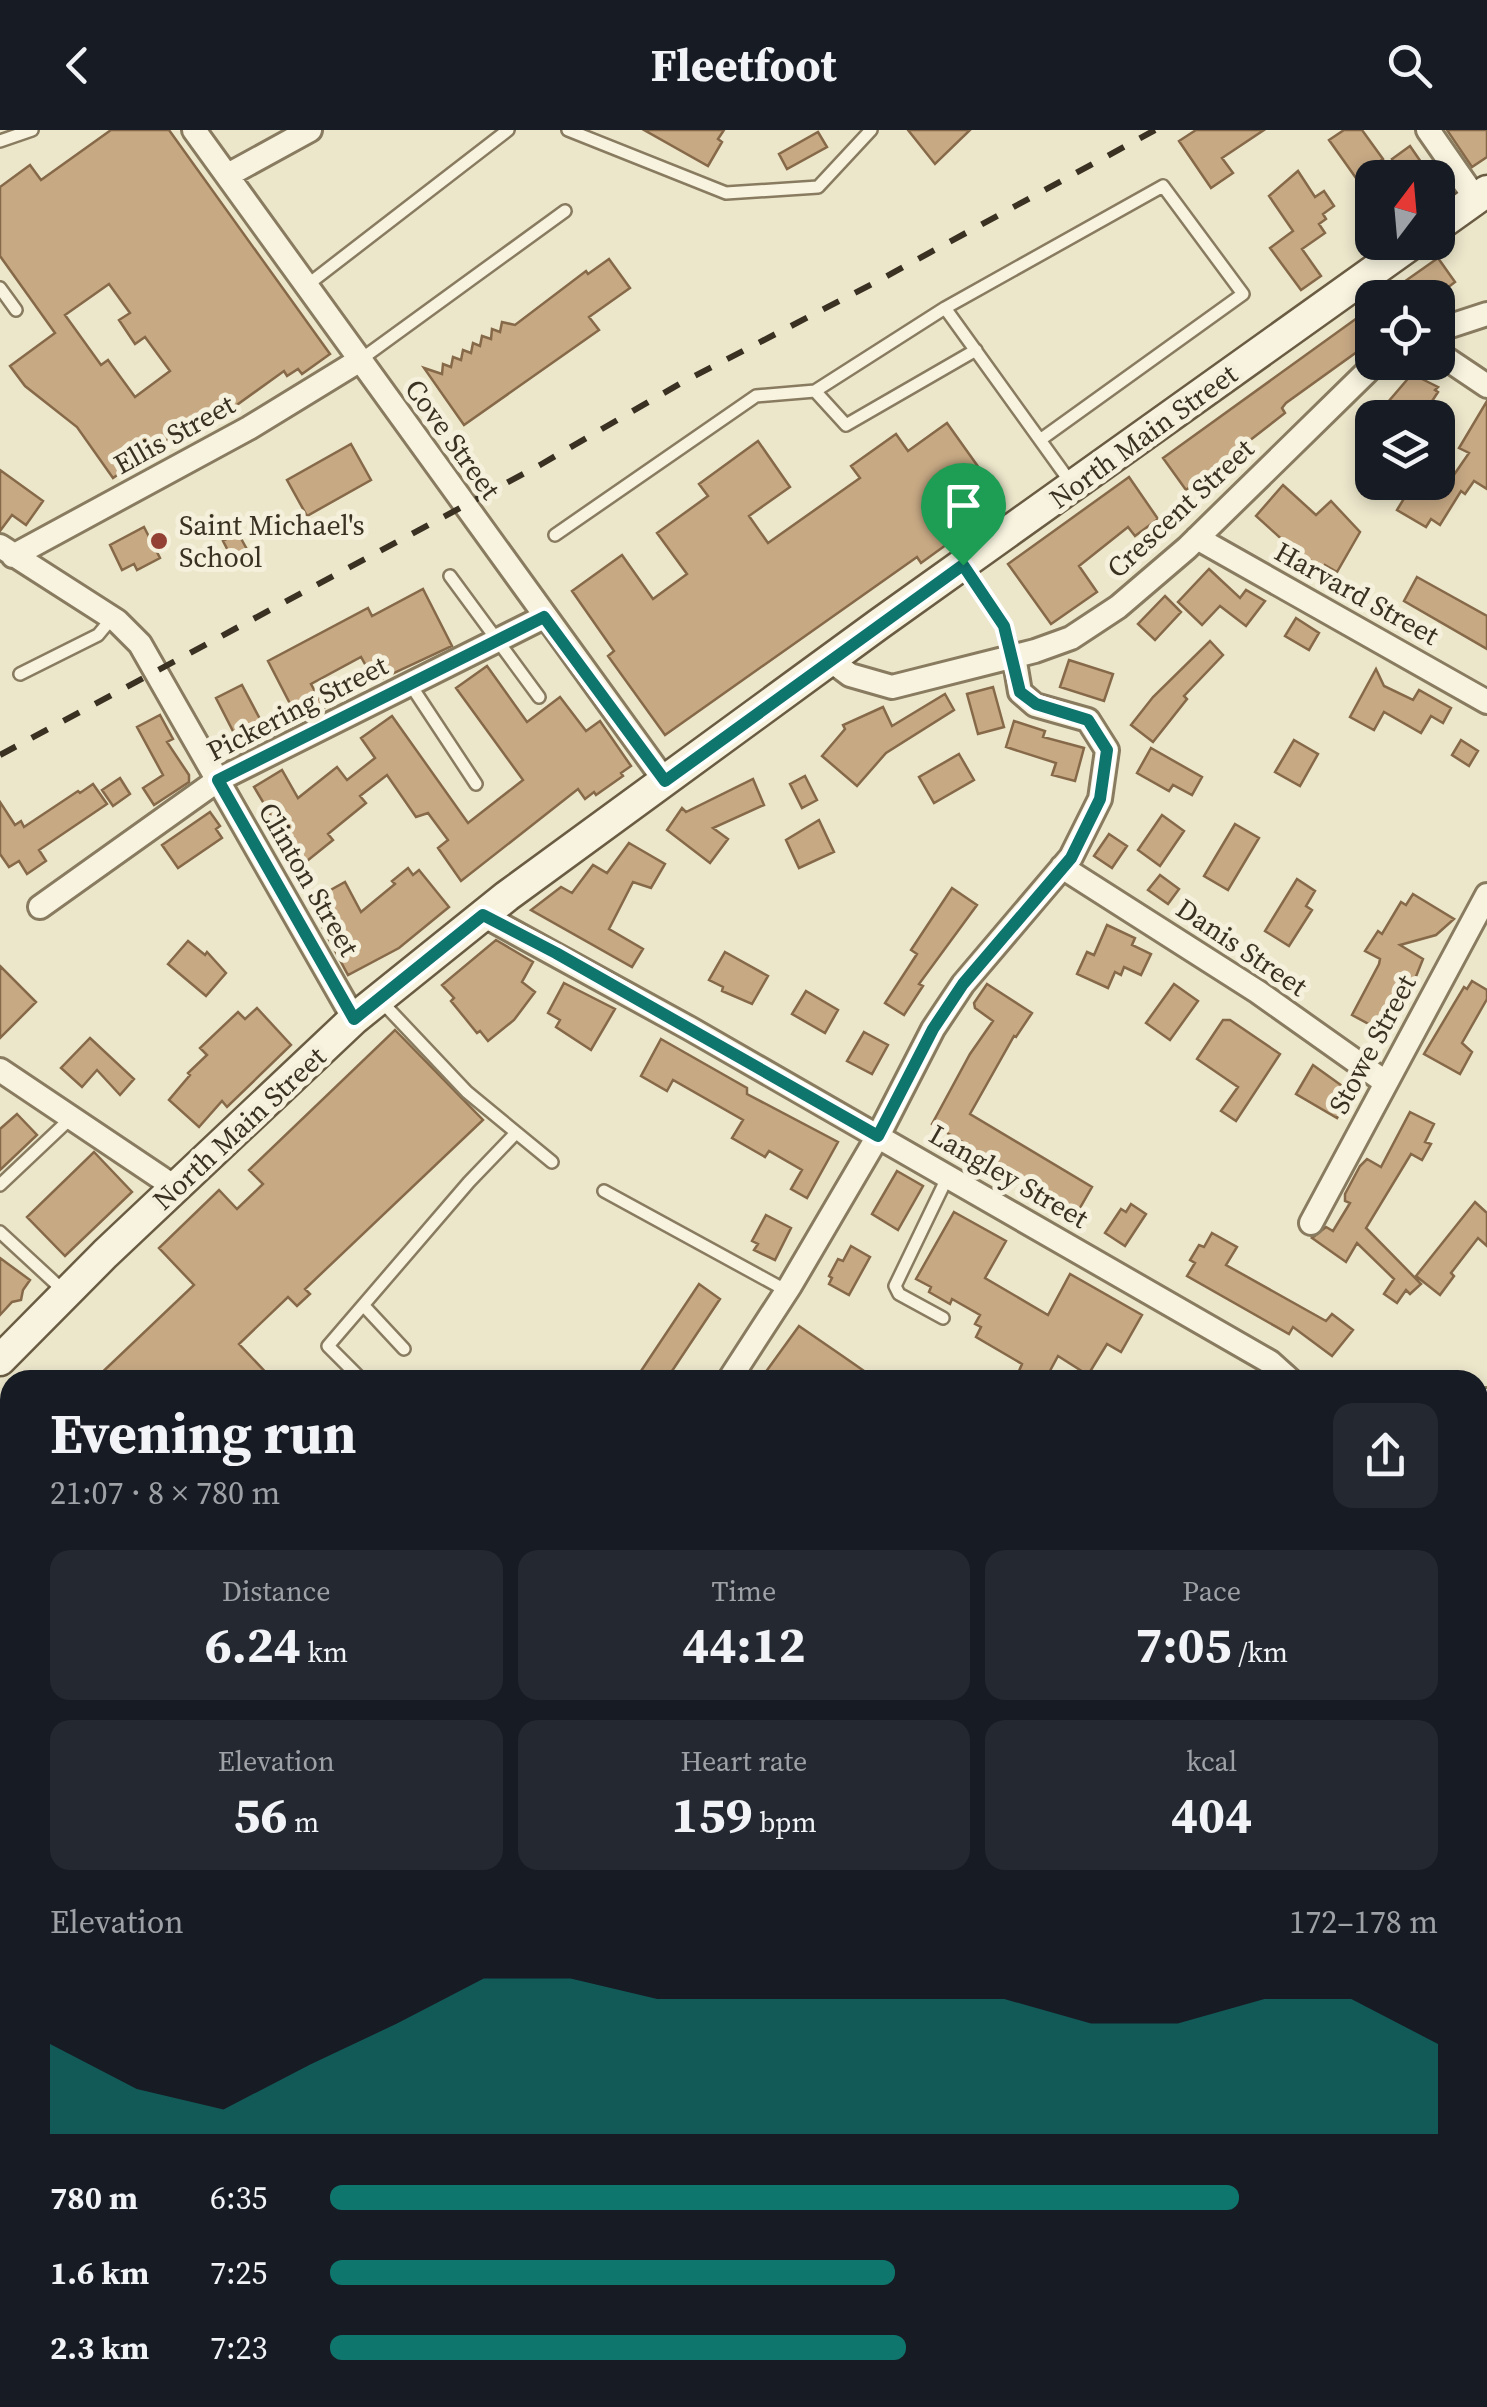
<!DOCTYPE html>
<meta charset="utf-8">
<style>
:root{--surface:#171b24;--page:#242831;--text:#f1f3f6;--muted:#9ea1a6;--accent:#0f766e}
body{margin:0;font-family:"Source Serif 4",serif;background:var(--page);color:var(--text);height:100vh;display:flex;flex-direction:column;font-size:38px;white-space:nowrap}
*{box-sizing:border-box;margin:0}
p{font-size:32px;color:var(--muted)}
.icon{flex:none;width:55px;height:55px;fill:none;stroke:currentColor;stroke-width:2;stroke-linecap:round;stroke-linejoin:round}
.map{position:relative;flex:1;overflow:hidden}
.panel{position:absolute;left:0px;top:1240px;width:1488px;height:1038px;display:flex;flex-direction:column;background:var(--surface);border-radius:30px 30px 0 0;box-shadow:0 5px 15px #0003}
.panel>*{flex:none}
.needle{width:65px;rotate:16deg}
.tools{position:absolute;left:1355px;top:30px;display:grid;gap:20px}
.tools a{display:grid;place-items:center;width:100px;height:100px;border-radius:20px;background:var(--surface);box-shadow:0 5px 15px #0003;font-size:50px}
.pin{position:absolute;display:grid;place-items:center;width:85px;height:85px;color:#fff;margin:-102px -42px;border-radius:50% 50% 50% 0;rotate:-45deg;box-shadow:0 0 10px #0007}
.pin .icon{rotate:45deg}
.round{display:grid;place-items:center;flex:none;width:105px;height:105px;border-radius:20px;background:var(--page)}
.headline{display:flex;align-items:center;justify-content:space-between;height:170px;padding:0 50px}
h1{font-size:55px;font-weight:700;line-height:75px}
.figures{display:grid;grid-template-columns:repeat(3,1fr);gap:15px;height:170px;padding:10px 50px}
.figures div{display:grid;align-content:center;border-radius:20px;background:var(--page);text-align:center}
.figures b{font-size:50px;font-weight:700}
.figures small{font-size:28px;font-weight:400}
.figures p{font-size:28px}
.chart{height:280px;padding:20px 50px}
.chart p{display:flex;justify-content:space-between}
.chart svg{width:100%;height:180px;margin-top:10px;fill:var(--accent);opacity:.7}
ul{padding:0 50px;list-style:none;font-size:32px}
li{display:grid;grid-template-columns:160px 120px 1fr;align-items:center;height:75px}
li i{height:25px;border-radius:12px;background:var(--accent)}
header{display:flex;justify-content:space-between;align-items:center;height:130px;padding:0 50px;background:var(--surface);font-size:45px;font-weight:700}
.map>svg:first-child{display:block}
.building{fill:#c7a984;stroke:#866948;stroke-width:2.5;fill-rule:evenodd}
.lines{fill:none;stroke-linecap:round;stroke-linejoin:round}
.service-casing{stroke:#887b60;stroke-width:16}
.minor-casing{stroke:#887b60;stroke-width:28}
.tertiary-casing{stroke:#887b60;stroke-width:32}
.secondary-casing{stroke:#6a5c43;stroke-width:35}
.service{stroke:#f7f3df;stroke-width:11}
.minor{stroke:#f7f3df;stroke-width:22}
.tertiary{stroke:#f7f3df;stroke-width:28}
.secondary{stroke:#f7f3df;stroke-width:30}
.rail{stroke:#3a3123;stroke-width:6;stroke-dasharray:18 18;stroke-linecap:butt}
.route-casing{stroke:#fff;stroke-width:20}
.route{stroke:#0f766e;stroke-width:12}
.poi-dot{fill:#934135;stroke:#f4f0db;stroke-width:4}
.labels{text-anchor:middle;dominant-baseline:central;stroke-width:10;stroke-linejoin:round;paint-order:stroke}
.street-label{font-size:28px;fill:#3a3123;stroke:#f4f0db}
.poi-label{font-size:28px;fill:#3a3123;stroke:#f4f0db;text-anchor:start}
</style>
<header><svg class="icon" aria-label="back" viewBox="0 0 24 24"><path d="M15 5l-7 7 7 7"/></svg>Fleetfoot<svg class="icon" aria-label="search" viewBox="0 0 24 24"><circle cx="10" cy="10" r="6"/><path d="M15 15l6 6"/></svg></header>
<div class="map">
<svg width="1487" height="2277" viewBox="0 0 1487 2277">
<rect width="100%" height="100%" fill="#ece7cb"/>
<path class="building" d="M111 0H169L330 224 302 244 298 239 287 246 284 241 209 295 202 286 113 348 77 297 25 256 10 236 55 203 0 126V57L30 35 41 50ZM109 154 130 183 119 190 135 214 145 207 170 241 135 267 108 230 101 235 65 185Z
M644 0H724L718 9 722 12 708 36Z
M908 0H970L935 34Z
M1196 0H1264L1222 28 1233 43 1211 58 1179 11Z
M1344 0H1362L1383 29 1356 48 1329 10Z
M1447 0H1487V27L1472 37Z
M818 2 827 17 787 39 779 24Z
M1410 16 1432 48H1405L1392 29Z
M1298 41 1315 67 1324 61 1334 76 1323 84 1326 89 1319 94 1325 103 1302 119 1321 146 1301 160 1270 118 1293 101 1269 66Z
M1438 128 1455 152 1434 168H1410L1401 154Z
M609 129 630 158 589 187 599 200 464 295 424 238 442 244 443 234 451 237 453 227 461 230 463 220 471 223 473 213 480 216 482 206 491 209 492 199 500 202 502 192 515 195 586 141 588 144Z
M1364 183 1372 195V211L1286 273 1282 278 1285 283 1186 360 1163 328Z
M1412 244 1438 257 1435 260 1438 262 1421 288H1411L1388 272Z
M1487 271V359L1474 351 1465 364 1461 361 1440 395 1431 389 1426 397 1397 380 1414 352H1449L1469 323 1459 318Z
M947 293 1004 373 921 433 917 427 665 605 608 526 614 521 572 461 622 425 653 469 687 444 657 403 708 366 699 354 758 311 790 357 749 386 768 413 860 348 851 336 896 304 908 321Z
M351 314 371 350 307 386 287 350Z
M0 340 43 371 26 395 12 385 0 401Z
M1129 347 1158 389 1135 406 1128 397 1079 436 1097 462 1051 494 1008 434Z
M1283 355 1316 385 1331 371 1360 402 1337 442 1325 435 1324 438 1297 423 1256 386Z
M144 397 160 428 137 440 134 434 122 440 110 415Z
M238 403 249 423 234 432 223 411Z
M1209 439 1240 468 1246 460 1265 471 1246 496 1220 476 1202 495 1178 472Z
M1417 447 1487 486V519L1404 471Z
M423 459 452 516 375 552 361 527 311 554 324 578 299 591 268 531 368 478 372 486Z
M1165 466 1181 482 1155 510 1138 494Z
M1296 488 1319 503 1309 520 1285 506Z
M1210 511 1223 525 1184 566 1187 569 1153 612 1131 595 1153 567Z
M1069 530 1113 544 1104 571 1060 557Z
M487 536 527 592 560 567 586 601 600 591 631 636 621 643 623 646 596 665 594 662 585 669 578 659 461 751 438 718 448 710 428 683 416 687 387 645 360 666 366 673 328 704 333 710 302 735 278 704 281 702 254 657 282 640 298 668 337 637 347 650 375 628 361 608 392 586 468 693 523 650 456 558Z
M1376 539 1384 556 1413 570 1419 560 1451 578 1443 593 1431 586 1421 603 1384 582 1374 600 1350 587Z
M242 555 261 591 235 605 216 568Z
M993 557 1004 597 978 604 967 564Z
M945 564 954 580 886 623 857 656 822 626 845 599 843 595 883 577 892 596Z
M160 585 173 609 167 612 189 645V652L154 675 143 658 163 645 137 597Z
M1014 591 1045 601 1043 607 1084 618 1075 651 1052 645 1056 633 1006 617Z
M1294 610 1318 624 1300 656 1275 642Z
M1461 610 1478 621 1469 636 1452 625Z
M1151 618 1202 647 1192 665 1173 655 1169 661 1137 643Z
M959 624 974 650 934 673 919 647Z
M805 646 817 670 802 678 790 654Z
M120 648 130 664 113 676 102 660Z
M753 649 764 675 713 698 728 709 710 733 667 700 682 678 686 682Z
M93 654 107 674 39 720 46 731 27 744 19 731 9 737 0 724V672L15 695 21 691 24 697 78 661 80 663Z
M210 682 220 696 216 699 222 708 178 738 162 715Z
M1162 685 1184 701 1160 736 1138 720Z
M819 690 834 722 799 738 786 710Z
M1235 694 1259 708 1228 760 1204 746Z
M1109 704 1127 716 1112 738 1094 726Z
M629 713 665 734 651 758 633 752 609 799 643 819 632 837 531 780 561 757 572 763 593 735 607 743Z
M408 738 413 745 419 740 449 777 399 818 348 845 309 772 345 752 361 782 395 754 392 751Z
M1160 745 1179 759 1168 774 1148 760Z
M1297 749 1315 761 1306 776 1312 780 1289 816 1265 801Z
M952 758 977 775 919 854 923 856 904 885 885 873 917 824 911 820Z
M1413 764 1454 789 1436 805 1400 815 1423 829 1415 849 1402 854 1378 899 1352 885 1379 834 1380 829 1365 821 1378 801 1382 804 1401 772 1406 775Z
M1107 795 1135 808 1132 815 1151 824 1141 845 1124 837 1121 845 1115 842 1108 858 1077 844 1087 822 1094 825Z
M496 810 533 832 522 852 535 862 514 890 488 911 480 901 477 903 451 871 454 868 442 855Z
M188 811 205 825 207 822 226 843 206 866 168 834Z
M725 822 768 846 752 874 722 861 723 857 709 850Z
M0 836 36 872 0 908Z
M1472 851 1487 860V869L1462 913 1472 922 1460 944 1424 924 1464 857 1467 859Z
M564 853 615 879 591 920 556 897 560 890 548 883Z
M987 854 1032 883 1016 907 1014 906 970 984 1092 1057 1077 1083 1025 1053 993 1029 987 1031 971 1021V1017L932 994 970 924 993 891 975 878 974 873Z
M1174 854 1198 871 1170 910 1146 893Z
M806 861 838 880 825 903 792 884Z
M257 878 291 915 227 977 222 971 199 997 169 970 190 945 188 943 207 925 200 918 238 882 245 889Z
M1223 890H1230L1280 924 1236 991 1221 981 1238 957 1197 929Z
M395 900 483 990 305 1159 310 1164 297 1176 288 1167 239 1214 273 1250H94L194 1155 159 1118 219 1060 237 1079 263 1054 249 1040Z
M864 902 888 915 872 944 847 931Z
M90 908 134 949 120 965 97 940 82 957 61 938Z
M661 909 747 958V964L838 1012 807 1068 791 1059 802 1040 769 1021 765 1027 732 1008 743 990 673 950 667 961 641 946Z
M1313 935 1352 963 1337 988 1296 964Z
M1410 982 1434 994 1425 1012 1431 1014 1422 1030 1411 1024 1366 1098 1421 1154 1410 1164 1406 1160 1397 1173 1384 1164 1394 1149 1357 1113 1346 1132 1312 1108 1326 1097 1333 1101 1350 1073 1345 1071V1064L1360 1036 1367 1029 1381 1037Z
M17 984 37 1005 0 1040V999Z
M94 1022 132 1062 65 1126 27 1087Z
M897 1041 923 1056 898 1100 872 1084Z
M1475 1072 1487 1083V1116L1478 1108 1451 1143 1454 1146 1440 1165 1416 1146Z
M1131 1074 1146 1084 1125 1116 1105 1103 1121 1079 1126 1082Z
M954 1082 1006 1111 985 1148 1048 1185 1070 1144 1142 1185 1121 1222 1107 1214 1088 1245 1058 1226 1045 1250H1035L1019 1241 1022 1234 976 1207 981 1197 975 1194 980 1185 952 1169 950 1174 929 1162 931 1157 916 1149Z
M766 1085 791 1098 775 1130 754 1120 758 1114 752 1111Z
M1212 1103 1237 1117 1226 1135 1326 1191 1332 1184 1353 1200 1332 1226 1293 1197 1289 1204 1187 1146 1195 1133 1190 1130 1199 1115 1204 1117Z
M851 1116 870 1127 849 1165 829 1154 832 1148 829 1146 838 1129 843 1131Z
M0 1128 30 1150 23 1160 21 1170 12 1172 0 1185Z
M699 1154 720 1169 666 1250H635Z
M799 1196 844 1227 877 1250H760Z"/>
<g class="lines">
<defs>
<path id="service" d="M568 0 726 63 818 57 871 0
M0 11 32 0
M306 156 508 0
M0 158 16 180
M945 178 1163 56 1243 164 1040 310
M360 230 565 81
M815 261 846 295 976 220
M555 405 756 266 815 261 945 178 1071 353
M963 435 1005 496 1014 526
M450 446 539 567
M20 544 98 505 112 488
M410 554 476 654
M381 871 467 962 552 1032
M0 1055 71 988
M604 1061 787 1161
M0 1102 66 1163
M364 1176 404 1219
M943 1188 899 1164 895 1156 948 1046
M362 1250 328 1216 469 1052 516 1003
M0 1391 10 1401
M0 1451 10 1461
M0 2058 10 2065 0 2077"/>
<path id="minor" d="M194 0 665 651
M1428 0 1476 69
M228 45 310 0
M1438 200 1487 184
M1438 223 1487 256
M1197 408 1487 572
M0 416 117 491 140 514 354 889
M13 426 249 298 360 230
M830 530 850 545 892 557 1035 521 1071 508 1118 477 1187 418 1377 232
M1062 737 1258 862 1385 952
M40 777 218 650 544 487
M483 785 689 898 1270 1232 1290 1250
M0 940 176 1058
M1311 1093 1487 765
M729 1250 790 1156 878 1006 933 899 963 854 1071 727 1100 669 1107 620 1088 590 1035 575 1020 562 1014 526
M1478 1281 1487 1270
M0 1313 10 1332
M1478 1418 1487 1426
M0 1738 10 1749
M1478 2185 1487 2194
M696 2268 707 2277
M56 2277 61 2268
M578 2277 586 2268"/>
<path id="tertiary" d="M1478 1813 1487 1802
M1061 2277 1070 2268"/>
<path id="secondary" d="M1438 96 1487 61
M0 1230 105 1124 354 889 507 766 879 494 1414 112"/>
</defs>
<use href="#service" class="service-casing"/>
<use href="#minor" class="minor-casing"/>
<use href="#tertiary" class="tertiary-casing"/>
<use href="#secondary" class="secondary-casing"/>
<use href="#service" class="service"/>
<use href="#minor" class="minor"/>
<use href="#tertiary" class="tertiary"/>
<use href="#secondary" class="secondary"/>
<path class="rail" d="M0 625 540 335 681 253 874 153 1155 0"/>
</g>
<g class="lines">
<defs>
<path id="route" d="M963 435 1004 496 1020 562 1036 574 1088 590 1107 620 1100 669 1071 728 963 854 933 899 878 1006 556 823 483 785 354 889 218 650 544 487 665 651Z"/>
</defs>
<use href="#route" class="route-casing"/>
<use href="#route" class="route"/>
</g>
<circle class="poi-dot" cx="159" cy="411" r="10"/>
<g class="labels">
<g class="street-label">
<text transform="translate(174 304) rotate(-29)">Ellis Street</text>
<text transform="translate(1143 306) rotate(-36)">North Main Street</text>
<text transform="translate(453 309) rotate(54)">Cove Street</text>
<text transform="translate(1180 378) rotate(-43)">Crescent Street</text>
<text transform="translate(1357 463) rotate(29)">Harvard Street</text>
<text transform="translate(297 578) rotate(-27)">Pickering Street</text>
<text transform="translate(309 749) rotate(60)">Clinton Street</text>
<text transform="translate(1242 817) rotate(34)">Danis Street</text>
<text transform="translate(1372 914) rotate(-62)">Stowe Street</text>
<text transform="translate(239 998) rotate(-43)">North Main Street</text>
<text transform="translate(1009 1046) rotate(30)">Langley Street</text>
</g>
<g class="poi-label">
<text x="179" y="395">Saint Michael's<tspan x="179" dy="32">School</tspan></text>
</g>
</g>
</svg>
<div class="tools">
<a><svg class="needle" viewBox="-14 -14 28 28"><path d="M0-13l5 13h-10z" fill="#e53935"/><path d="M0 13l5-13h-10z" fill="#9ea1a6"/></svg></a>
<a><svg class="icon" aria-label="locate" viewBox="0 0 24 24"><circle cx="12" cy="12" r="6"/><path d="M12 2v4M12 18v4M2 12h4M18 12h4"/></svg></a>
<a><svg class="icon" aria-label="layers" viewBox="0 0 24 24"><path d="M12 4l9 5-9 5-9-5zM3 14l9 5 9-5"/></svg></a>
</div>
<div class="pin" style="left:963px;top:435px;background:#1e9e55"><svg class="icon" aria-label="arrive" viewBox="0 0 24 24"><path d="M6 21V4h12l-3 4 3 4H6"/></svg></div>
<section class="panel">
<div class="headline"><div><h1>Evening run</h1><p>21:07 · 8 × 780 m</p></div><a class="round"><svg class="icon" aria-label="share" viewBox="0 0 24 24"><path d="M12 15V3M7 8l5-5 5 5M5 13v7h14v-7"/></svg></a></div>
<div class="figures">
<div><p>Distance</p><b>6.24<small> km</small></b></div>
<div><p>Time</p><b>44:12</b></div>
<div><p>Pace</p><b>7:05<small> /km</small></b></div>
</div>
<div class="figures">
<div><p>Elevation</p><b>56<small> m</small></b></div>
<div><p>Heart rate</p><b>159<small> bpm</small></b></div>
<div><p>kcal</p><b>404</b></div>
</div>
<div class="chart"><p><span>Elevation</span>172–178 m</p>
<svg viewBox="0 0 160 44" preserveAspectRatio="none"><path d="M0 44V22L10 33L20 38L30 27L40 17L50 6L60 6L70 11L80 11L90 11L100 11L110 11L120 17L130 17L140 11L150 11L160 22V44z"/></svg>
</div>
<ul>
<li><b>780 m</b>6:35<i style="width:82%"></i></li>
<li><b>1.6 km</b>7:25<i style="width:51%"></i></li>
<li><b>2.3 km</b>7:23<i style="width:52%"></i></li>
</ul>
</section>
</div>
